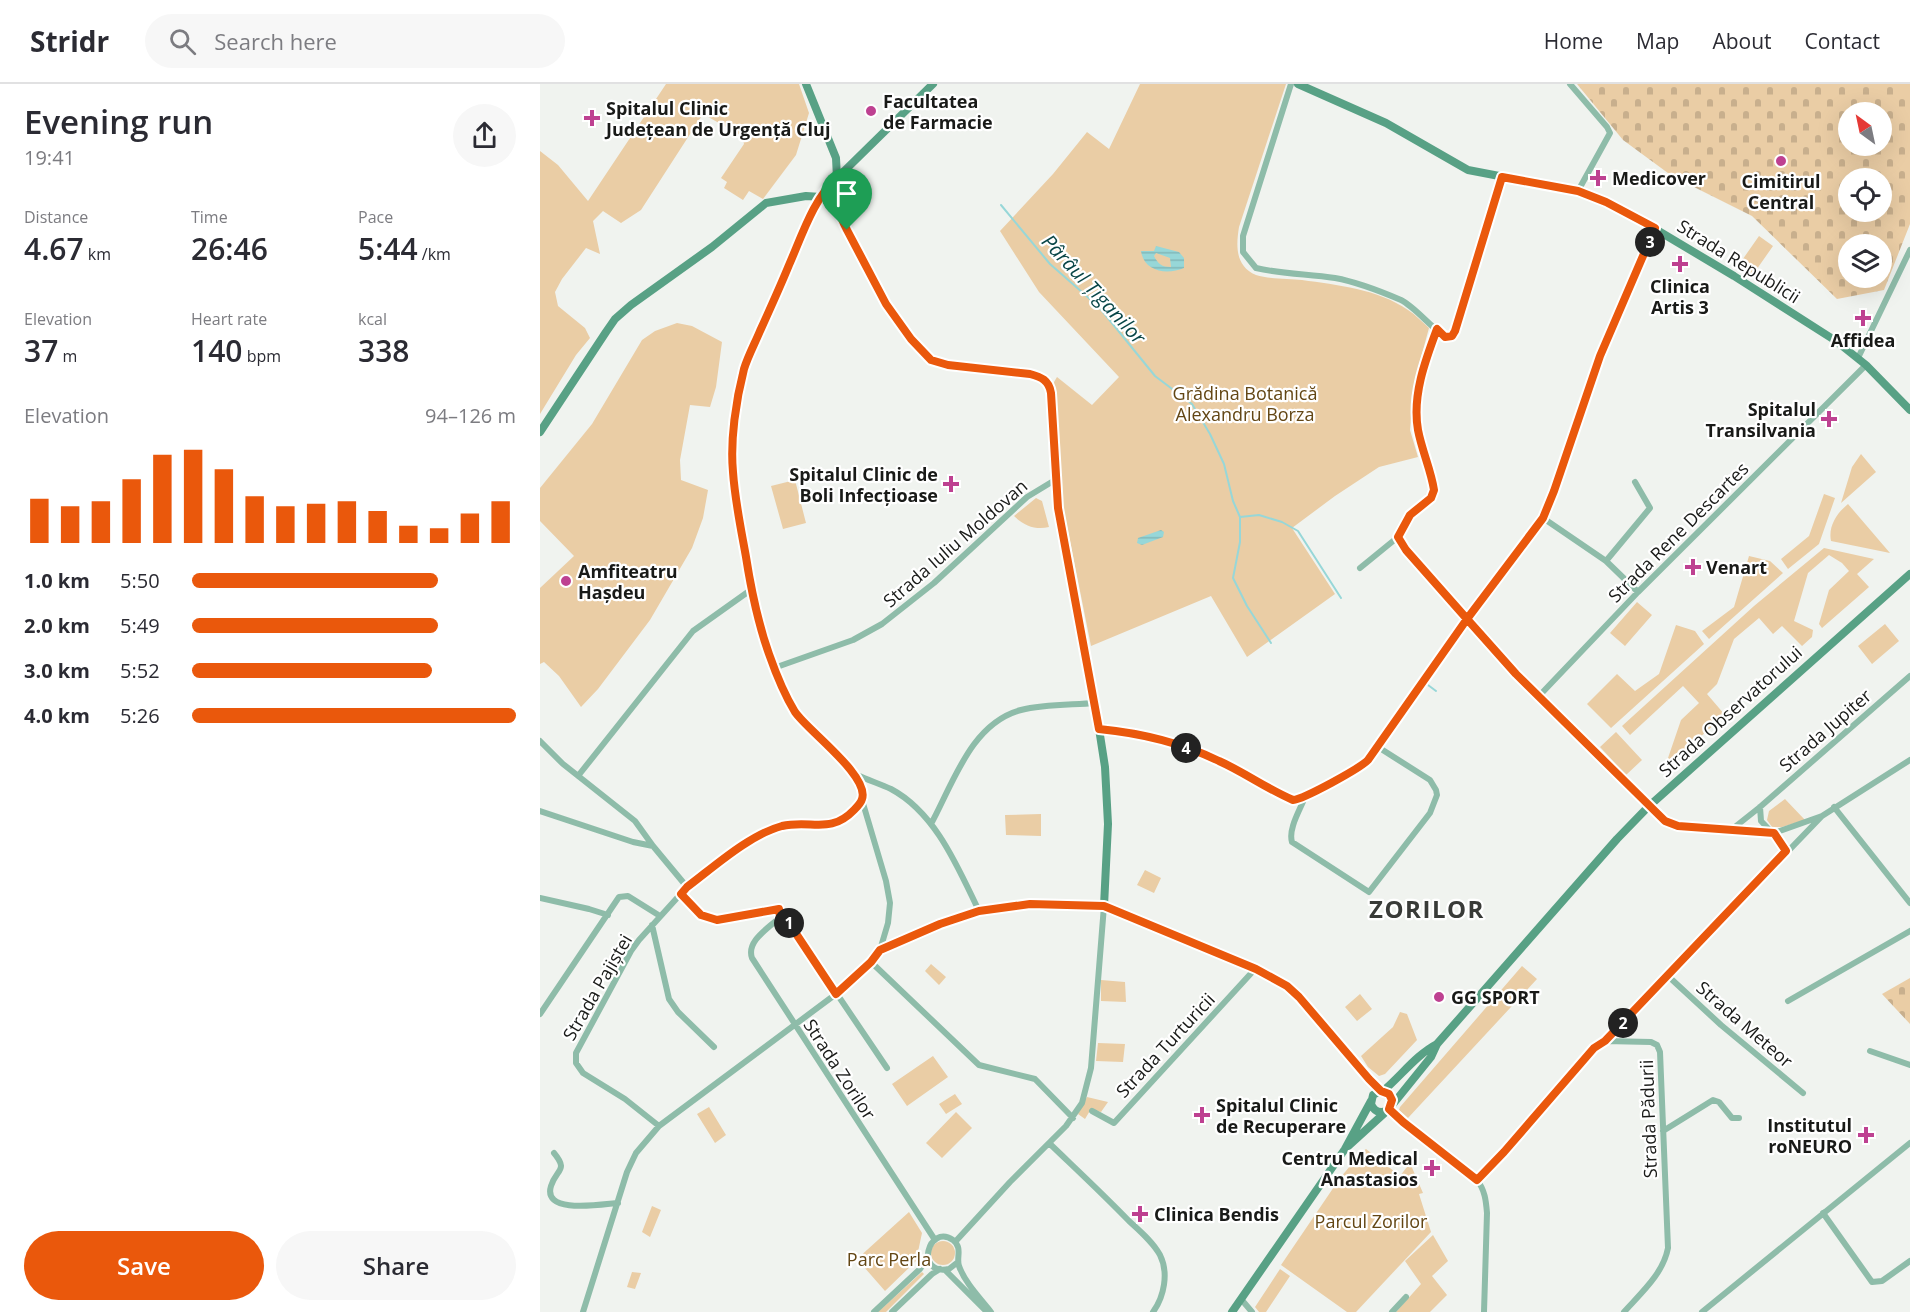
<!DOCTYPE html>
<meta charset="utf-8">
<style>
:root{--surface:#fff;--page:#f7f7f7;--text:#2b2b33;--muted:#7c7c81;--line:#e1e1e2;--accent:#ea580c}
body{margin:0;font-family:"Open Sans",sans-serif;background:var(--page);color:var(--text);height:100vh;display:flex;flex-direction:column;font-size:22px;white-space:nowrap}
*{box-sizing:border-box;margin:0}
p{font-size:20px;color:var(--muted)}
.icon{flex:none;width:33px;height:33px;fill:none;stroke:currentColor;stroke-width:2;stroke-linecap:round;stroke-linejoin:round}
.map{position:relative;flex:1;overflow:hidden}
.drawer{display:flex;flex-direction:column;background:var(--surface);width:540px}
.drawer>*{flex:none}
.needle{width:39px;rotate:327deg}
.fabs{position:absolute;left:1298px;top:18px;display:grid;gap:12px}
.fabs a{display:grid;place-items:center;width:54px;height:54px;border-radius:50%;background:var(--surface);box-shadow:0 6px 24px #0002;font-size:30px}
.pin{position:absolute;display:grid;place-items:center;width:51px;height:51px;color:#fff;margin:-62px -26px;border-radius:50% 50% 50% 0;rotate:-45deg;box-shadow:0 0 6px #0007}
.pin .icon{rotate:45deg}
.km{position:absolute;width:30px;height:30px;margin:-15px;border-radius:50%;background:#222;color:#fff;font-size:16px;line-height:30px;text-align:center}
.round{display:grid;place-items:center;flex:none;width:63px;height:63px;border-radius:32px;background:var(--page)}
.head{display:flex;align-items:center;justify-content:space-between;height:102px;padding:0 24px}
h1{font-size:33px;font-weight:600;line-height:45px}
.metrics{display:grid;grid-template-columns:repeat(3,1fr);gap:9px;height:102px;padding:6px 24px}
.metrics div{display:grid;align-content:center}
.metrics b{font-size:30px;font-weight:600}
.metrics small{font-size:16px;font-weight:400}
.metrics p{font-size:16px}
.chart{height:168px;padding:12px 24px}
.chart p{display:flex;justify-content:space-between}
.chart svg{width:100%;height:108px;margin-top:6px;stroke:var(--accent);stroke-width:6}
.cta{display:flex;gap:12px;margin-top:auto;padding:12px 24px}
.cta a{flex:1;height:69px;border-radius:36px;background:var(--accent);color:#fff;font-size:24px;font-weight:600;line-height:69px;text-align:center}
.cta a+a{background:var(--page);color:var(--text)}
ul{padding:0 24px;list-style:none;font-size:20px}
li{display:grid;grid-template-columns:96px 72px 1fr;align-items:center;height:45px}
li i{height:15px;border-radius:8px;background:var(--accent)}
header{display:flex;align-items:center;gap:36px;box-sizing:border-box;height:84px;padding:0 30px;background:var(--surface);border-bottom:2px solid var(--line)}
header strong{font-size:28px}
nav{display:flex;gap:33px;margin-inline-start:auto;font-size:21px}
.search{width:420px;height:54px;background:var(--page);display:flex;align-items:center;gap:15px;box-sizing:border-box;padding:0 21px;border-radius:33px;color:var(--muted);font-size:22px}
main{display:flex;flex:1;min-height:0}
.map>svg:first-child{display:block}
.green{fill:#eacda5}
.cemetery{fill:url(#cemetery-stones);fill-rule:evenodd}
.water{fill:url(#water-rules);fill-rule:evenodd}
.lines{fill:none;stroke-linecap:round;stroke-linejoin:round}
.stream{stroke:#97d7d8;stroke-width:2}
.street{stroke:#8ebca9;stroke-width:6}
.secondary{stroke:#58a185;stroke-width:8}
.route-casing{stroke:#fff;stroke-width:12}
.route{stroke:#ea580c;stroke-width:8}
.poi-dot{fill:#be4191;stroke:#fff;stroke-width:2}
.labels{text-anchor:middle;dominant-baseline:central;stroke-width:4.5;stroke-linejoin:round;paint-order:stroke}
.poi-label{font-size:18px;font-weight:bold;fill:#191a18;stroke:#fff;text-anchor:start}
.street-label{font-size:18px;fill:#191a18;stroke:#fff}
.park-label{font-size:18px;fill:#634614;stroke:#fff}
.water-label{font-size:20px;font-style:italic;fill:#094647;stroke:#fff}
.district-label{font-size:24px;font-weight:bold;letter-spacing:1.5px;fill:#393b38;stroke:#fff}
</style>
<header>
<strong>Stridr</strong>
<div class="search"><svg class="icon" aria-label="search" viewBox="0 0 24 24"><circle cx="10" cy="10" r="6"/><path d="M15 15l6 6"/></svg>Search here</div>
<nav><a>Home</a><a>Map</a><a>About</a><a>Contact</a></nav>
</header>
<main>
<section class="drawer">
<div class="head"><div><h1>Evening run</h1><p>19:41</p></div><a class="round"><svg class="icon" aria-label="share" viewBox="0 0 24 24"><path d="M12 15V3M7 8l5-5 5 5M5 13v7h14v-7"/></svg></a></div>
<div class="metrics">
<div><p>Distance</p><b>4.67<small> km</small></b></div>
<div><p>Time</p><b>26:46</b></div>
<div><p>Pace</p><b>5:44<small> /km</small></b></div>
</div>
<div class="metrics">
<div><p>Elevation</p><b>37<small> m</small></b></div>
<div><p>Heart rate</p><b>140<small> bpm</small></b></div>
<div><p>kcal</p><b>338</b></div>
</div>
<div class="chart"><p><span>Elevation</span>94–126 m</p>
<svg viewBox="0 0 160 44" preserveAspectRatio="none"><path d="M5 44V26M15 44V29M25 44V27M35 44V18M45 44V8M55 44V6M65 44V14M75 44V25M85 44V29M95 44V28M105 44V27M115 44V31M125 44V37M135 44V38M145 44V32M155 44V27"/></svg>
</div>
<ul>
<li><b>1.0 km</b>5:50<i style="width:76%"></i></li>
<li><b>2.0 km</b>5:49<i style="width:76%"></i></li>
<li><b>3.0 km</b>5:52<i style="width:74%"></i></li>
<li><b>4.0 km</b>5:26<i style="width:100%"></i></li>
</ul>
<div class="cta"><a>Save</a><a>Share</a></div>
</section>
<div class="map">
<svg width="1370" height="1228" viewBox="0 0 1370 1228">
<defs>
<pattern id="cemetery-stones" width="16" height="16" patternUnits="userSpaceOnUse" patternTransform="scale(1.5)"><rect width="16" height="16" fill="#eacda5"/><path d="M2 7V4a2 2 0 0 1 4 0v3zM10 15v-3a2 2 0 0 1 4 0v3z" fill="#c8af8d"/></pattern>
<pattern id="water-rules" width="6" height="5" patternUnits="userSpaceOnUse" patternTransform="scale(1.5)"><rect width="6" height="5" fill="#97d7d8"/><path d="M0 2.5h6" fill="none" stroke="#82b8b9"/></pattern>
</defs>
<rect width="100%" height="100%" fill="#f0f3ef"/>
<path class="green" d="M126 0H259L269 29 256 71 223 115 209 107 203 116 184 104 187 98 181 94 204 60 202 52 163 30 101 126 81 139 63 127 53 137 60 170 46 164 22 195 15 208 18 222 45 244 50 254 36 271 0 330V67L18 81 48 117Z
M600 0H746L699 143C696 162 695 182 716 191 728 195 749 195 762 196 797 201 838 205 868 226 876 231 882 238 889 244L874 299 870 346 878 373 839 383 795 412 752 444 795 510 707 573 671 512 551 562 522 417 514 298 517 293 552 321 579 293 499 208 460 147 513 90 547 48 569 65Z
M1219 152 1233 162 1212 192 1198 182Z
M137 239 152 242 182 258 176 303 170 323 150 321 140 376 141 396 168 406 163 434 152 464 110 536 58 605 41 623 19 592 4 578 0 580V504L34 472 0 437V404L52 340 102 256 115 247Z
M1321 370 1336 388 1301 419 1312 383Z
M255 396 266 439 243 445 231 402Z
M1284 410 1295 414 1279 460 1248 485 1241 475 1269 452Z
M496 414 502 417 509 443C496 446 484 442 474 432Z
M1308 420 1350 469 1291 457C1288 442 1297 429 1308 420Z
M1284 464 1334 475 1317 490 1329 503 1282 544 1279 540 1289 506 1309 487 1302 479 1289 471 1268 489 1254 537 1273 546 1272 553 1262 562 1242 542 1233 550 1219 534 1194 555 1177 600 1167 610 1185 631 1132 678 1128 674 1141 636 1159 619 1143 602 1090 651 1082 642 1214 522Z
M1209 472 1230 477 1243 489 1169 555 1162 547 1194 523Z
M1097 518 1112 531 1085 562 1070 549Z
M1345 540 1359 557 1332 580 1318 562Z
M1136 541 1155 547 1164 560 1071 644 1047 620 1077 590 1095 607 1119 590Z
M1076 648 1102 676 1086 691 1060 663Z
M1245 715 1265 736 1242 743H1232L1227 736 1229 727Z
M501 730V752L466 751 465 731Z
M605 786 621 794 614 809 597 801Z
M391 880 406 893 399 901 385 887Z
M982 882 997 895 868 1034 859 1026 860 1023Z
M561 896 585 898 586 918 561 917Z
M820 910 832 925 817 937 805 923Z
M860 928 867 930 877 956 845 990 839 992 828 983 821 972 853 943Z
M558 959 585 960 583 978 556 977Z
M393 972 408 993 367 1022 352 1000Z
M415 1010 422 1020 406 1030 399 1020Z
M547 1013 568 1018 561 1028 551 1025 545 1035 538 1030Z
M169 1023 186 1051 175 1059 157 1030Z
M416 1028 432 1044 402 1074 386 1059Z
M826 1065 860 1092 870 1079 883 1109 879 1110 891 1148 816 1228H807L741 1181 800 1094 821 1069Z
M112 1122 121 1126 110 1153 102 1148Z
M369 1128 382 1149 376 1177 345 1207 317 1175Z
M893 1151 908 1177 892 1192 907 1211 890 1228H856L881 1200 865 1177Z
M391 1169a12 12 0 1 1 24 0a12 12 0 1 1-24 0Z
M740 1185 750 1192 726 1228H719L715 1223Z
M92 1188 101 1189 95 1205 87 1203Z
M382 1188 384 1190 346 1228H338Z"/>
<path class="cemetery" d="M1037 0H1370V140L1344 206 1297 215 1212 132 1132 92 1083 56ZM1308 28H1341V62H1308ZM1308 94H1341V128H1308ZM1341 160V194H1308V160Z
M1370 894V940L1342 910Z"/>
<path class="water" d="M616 162 639 168 644 174V184C627 191 604 188 601 167H614ZM616 169 630 174 631 183C622 183 618 180 614 172Z
M621 446 624 448 623 453 602 461 597 459 598 454Z"/>
<g class="lines">
<path class="stream" d="M461 121 510 180 559 223 615 292 652 320 670 350 684 380 693 417 700 433V458L693 494 707 522 731 559
M700 433 719 431 742 438 758 447 801 514
M884 598 896 607"/>
<path class="street" d="M751 0 703 152V168L716 184C742 190 768 190 795 194 817 198 840 207 861 216 877 224 896 250 908 253L915 247 962 93
M1030 0 1067 43 1070 49 1038 107
M1318 274 1370 166
M1003 434 1066 477 1098 508
M858 453 866 466 976 590 1125 737 1138 742 1234 749 1282 732
M1066 477 1110 424 1095 398
M820 484 858 453 870 431 893 410V401C886 377 876 352 876 327 876 299 887 272 897 245
M234 584 313 556 342 540 394 499 487 413 515 396
M999 612 1098 508 1326 281
M559 645C600 649 642 659 679 677 704 688 727 705 753 716L765 713 816 686 828 676 838 663 927 535 1003 434 1014 407 1060 272 1115 144
M0 657 23 680 95 737 113 762 147 803
M317 691C328 696 340 700 351 705 396 729 418 784 439 827
M38 692 153 547 212 505
M765 713C760 726 748 745 752 758L829 808 890 729 897 711 896 706 890 696 838 663
M1220 723 1221 737 1241 758 1246 767
M1294 723 1370 819
M0 727 93 758 113 762
M391 740C413 700 431 639 481 626 504 620 531 621 555 619
M1191 746 1220 723 1370 592
M141 810 161 831 177 836 239 825 240 833 247 836 347 984
M0 814 49 825 68 831
M240 833C229 844 206 857 212 874L395 1156
M112 841 129 915 138 928 174 963
M340 866C372 852 405 835 439 827 480 818 522 821 564 822L551 984 542 1019 526 1042 470 1098 415 1158
M331 878 439 981 495 995 533 1034
M1128 892 1181 941 1263 1009
M1248 917 1370 847
M0 930 79 813 88 812 120 832
M1065 957 1282 732 1370 676
M1330 967 1370 981
M849 1025 863 1039 937 1096C945 1106 946 1117 947 1129L944 1228
M552 1027 574 1039 715 885
M119 1042 85 1015 43 989 36 979V969L91 867 99 856 147 803 218 751 241 742 261 739 286 741 295 739 303 735 312 727 322 716 323 707 317 691 256 629 244 607 234 584 228 567 209 492 195 416 192 386 194 348 204 285 281 113
M1123 1047 1173 1016 1179 1018 1192 1034H1199
M509 1059C536 1085 563 1110 589 1137 600 1147 613 1158 620 1171 629 1189 624 1213 613 1228
M14 1069C29 1087 16 1085 11 1102 2 1131 63 1120 78 1119
M937 1096 964 1068 1054 964 1065 957 1111 958 1117 961 1120 968 1128 1164C1123 1190 1101 1209 1084 1228
M1283 1129 1332 1198 1342 1197 1370 1177
M418 1178 409 1185C374 1192 388 1139 413 1156 423 1164 416 1173 419 1182 425 1199 440 1214 451 1228
M405 1186 447 1228
M701 1215 712 1228
M43 1228 87 1088 96 1069 119 1042 296 910 331 878 340 866 348 839 350 819 346 797 322 716
M334 1228 380 1185 388 1174
M352 1228 392 1190 400 1185
M852 1228 866 1213
M1162 1228 1370 1059"/>
<path class="secondary" d="M266 0 296 74 297 94 295 110 299 127 332 196 359 239 380 265 391 276 408 281 490 290 502 294 510 304 517 424 555 619 565 683 568 740 564 822 715 885 747 902 759 913 825 991 841 1007
M758 0 846 39 928 86 1038 107 1090 130 1194 192 1296 257 1326 281 1370 326
M0 348 66 248 75 235 91 221 172 163 226 119 266 112 281 113 292 99 393 0
M843 1007C861 992 876 971 897 960
M846 1027C839 1030 834 1027 831 1020L833 1011 838 1008H846L852 1016 851 1022
M805 1065 849 1025 891 973 897 960 1077 755 1108 723 1370 490
M692 1228 805 1065 831 1017"/>
</g>
<g class="lines">
<defs>
<path id="route" d="M307 146C299 130 292 112 297 94 274 113 261 154 249 181 240 203 230 225 220 247 215 259 208 272 204 285 196 316 190 356 193 388 195 417 201 445 206 473 211 505 218 539 229 570 236 590 244 610 255 628 268 647 330 692 322 715 321 719 317 723 314 726 290 751 271 735 242 742 209 751 175 782 147 803L141 810 161 831 177 836 239 825 240 833 247 836 296 910 331 878 340 866 400 840 439 827 490 820 564 822 716 885 747 902 759 913 829 995 841 1007 849 1010 852 1016 849 1025 863 1038 937 1096 964 1068 1054 964 1065 957 1246 767 1234 749 1138 742 1125 737 976 590 927 535 1003 434 1014 407 1060 272 1115 144 1066 118 1038 107 962 93 915 247 912 252 905 253 897 245C885 277 872 312 878 346 882 367 891 386 894 406L891 414 870 431 858 453 866 466 927 535 828 676C819 685 764 715 753 716 727 705 704 688 679 677 642 659 600 649 559 645L518 424 511 309C509 296 501 293 490 290L408 281 391 276 371 255 346 220 307 146"/>
</defs>
<use href="#route" class="route-casing"/>
<use href="#route" class="route"/>
</g>
<g class="poi-dot">
<circle cx="331" cy="27" r="6"/>
<path d="M49 25h6v6h6v6h-6v6h-6v-6h-6v-6h6z"/>
<circle cx="1241" cy="77" r="6"/>
<path d="M1055 85h6v6h6v6h-6v6h-6v-6h-6v-6h6z"/>
<path d="M1137 171h6v6h6v6h-6v6h-6v-6h-6v-6h6z"/>
<path d="M1320 225h6v6h6v6h-6v6h-6v-6h-6v-6h6z"/>
<path d="M1286 326h6v6h6v6h-6v6h-6v-6h-6v-6h6z"/>
<path d="M408 391h6v6h6v6h-6v6h-6v-6h-6v-6h6z"/>
<path d="M1150 474h6v6h6v6h-6v6h-6v-6h-6v-6h6z"/>
<circle cx="26" cy="497" r="6"/>
<circle cx="899" cy="913" r="6"/>
<path d="M659 1022h6v6h6v6h-6v6h-6v-6h-6v-6h6z"/>
<path d="M1323 1042h6v6h6v6h-6v6h-6v-6h-6v-6h6z"/>
<path d="M889 1075h6v6h6v6h-6v6h-6v-6h-6v-6h6z"/>
<path d="M597 1121h6v6h6v6h-6v6h-6v-6h-6v-6h6z"/>
</g>
<g class="labels">
<g class="poi-label">
<text x="343" y="17">Facultatea<tspan x="343" dy="21">de Farmacie</tspan></text>
<text x="66" y="24">Spitalul Clinic<tspan x="66" dy="21">Județean de Urgență Cluj</tspan></text>
<text x="1072" y="94">Medicover</text>
<text x="1241" y="97" text-anchor="middle">Cimitirul<tspan x="1241" dy="21">Central</tspan></text>
<text x="1140" y="202" text-anchor="middle">Clinica<tspan x="1140" dy="21">Artis 3</tspan></text>
<text x="1323" y="256" text-anchor="middle">Affidea</text>
<text x="1276" y="325" text-anchor="end">Spitalul<tspan x="1276" dy="21">Transilvania</tspan></text>
<text x="398" y="390" text-anchor="end">Spitalul Clinic de<tspan x="398" dy="21">Boli Infecțioase</tspan></text>
<text x="1166" y="483">Venart</text>
<text x="38" y="487">Amfiteatru<tspan x="38" dy="21">Hașdeu</tspan></text>
<text x="911" y="913">GG SPORT</text>
<text x="676" y="1021">Spitalul Clinic<tspan x="676" dy="21">de Recuperare</tspan></text>
<text x="1312" y="1041" text-anchor="end">Institutul<tspan x="1312" dy="21">roNEURO</tspan></text>
<text x="878" y="1074" text-anchor="end">Centru Medical<tspan x="878" dy="21">Anastasios</tspan></text>
<text x="614" y="1130">Clinica Bendis</text>
</g>
<g class="street-label">
<text transform="translate(1199 177) rotate(32)">Strada Republicii</text>
<text transform="translate(1138 448) rotate(-45)">Strada Rene Descartes</text>
<text transform="translate(415 459) rotate(-41)">Strada Iuliu Moldovan</text>
<text transform="translate(1190 627) rotate(-42)">Strada Observatorului</text>
<text transform="translate(1285 646) rotate(-41)">Strada Jupiter</text>
<text transform="translate(57 903) rotate(-60)">Strada Pajiștei</text>
<text transform="translate(1205 940) rotate(41)">Strada Meteor</text>
<text transform="translate(625 961) rotate(-47)">Strada Turturicii</text>
<text transform="translate(300 985) rotate(57)">Strada Zorilor</text>
<text transform="translate(1108 1035) rotate(-92)">Strada Pădurii</text>
</g>
<g class="park-label">
<text x="705" y="309">Grădina Botanică<tspan x="705" dy="21">Alexandru Borza</tspan></text>
<text x="831" y="1137">Parcul Zorilor</text>
<text x="349" y="1175">Parc Perla</text>
</g>
<g class="water-label">
<text transform="translate(554 205) rotate(47)">Pârâul Țiganilor</text>
</g>
<g class="district-label">
<text x="887" y="824">ZORILOR</text>
</g>
</g>
</svg>
<div class="fabs">
<a><svg class="needle" viewBox="-14 -14 28 28"><path d="M0-13l5 13h-10z" fill="#e53935"/><path d="M0 13l5-13h-10z" fill="#7c7c81"/></svg></a>
<a><svg class="icon" aria-label="locate" viewBox="0 0 24 24"><circle cx="12" cy="12" r="6"/><path d="M12 2v4M12 18v4M2 12h4M18 12h4"/></svg></a>
<a><svg class="icon" aria-label="layers" viewBox="0 0 24 24"><path d="M12 4l9 5-9 5-9-5zM3 14l9 5 9-5"/></svg></a>
</div>
<div class="pin" style="left:307px;top:146px;background:#1e9e55"><svg class="icon" aria-label="arrive" viewBox="0 0 24 24"><path d="M6 21V4h12l-3 4 3 4H6"/></svg></div>
<b class="km" style="left:249px;top:839px">1</b>
<b class="km" style="left:1083px;top:939px">2</b>
<b class="km" style="left:1110px;top:158px">3</b>
<b class="km" style="left:646px;top:664px">4</b>
</div>
</main>
